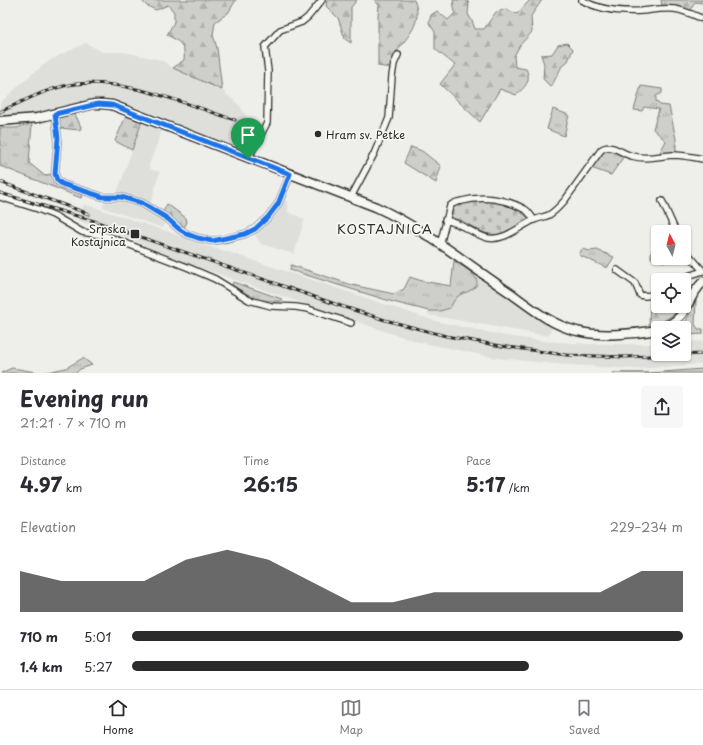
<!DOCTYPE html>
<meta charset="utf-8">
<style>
:root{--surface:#fff;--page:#f7f7f7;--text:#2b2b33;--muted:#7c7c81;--line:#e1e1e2;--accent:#2b2b2b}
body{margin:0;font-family:"Playpen Sans",sans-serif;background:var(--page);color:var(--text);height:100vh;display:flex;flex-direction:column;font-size:15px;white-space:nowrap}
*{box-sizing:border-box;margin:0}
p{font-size:13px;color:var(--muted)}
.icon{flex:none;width:22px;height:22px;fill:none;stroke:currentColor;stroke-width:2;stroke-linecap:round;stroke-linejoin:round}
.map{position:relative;height:373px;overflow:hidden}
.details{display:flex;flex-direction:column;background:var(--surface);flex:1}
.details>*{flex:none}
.needle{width:26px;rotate:353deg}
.tools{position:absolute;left:651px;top:225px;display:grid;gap:8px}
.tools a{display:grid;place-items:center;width:40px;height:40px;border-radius:4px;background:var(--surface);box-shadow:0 1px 3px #0004;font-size:20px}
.pin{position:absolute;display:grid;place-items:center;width:34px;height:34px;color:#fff;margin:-41px -17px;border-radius:50% 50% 50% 0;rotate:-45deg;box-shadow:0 0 4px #0007}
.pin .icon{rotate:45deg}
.round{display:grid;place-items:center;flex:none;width:42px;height:42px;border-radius:4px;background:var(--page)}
.summary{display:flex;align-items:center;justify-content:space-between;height:68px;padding:0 20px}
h1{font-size:22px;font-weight:700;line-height:30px}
.figures{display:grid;grid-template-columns:repeat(3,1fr);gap:6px;height:68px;padding:4px 20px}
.figures div{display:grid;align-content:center}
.figures b{font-size:20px;font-weight:700}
.figures small{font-size:11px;font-weight:400}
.figures p{font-size:11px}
.chart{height:112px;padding:8px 20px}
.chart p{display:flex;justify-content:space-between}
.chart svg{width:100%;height:72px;margin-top:4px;fill:var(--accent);opacity:.7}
ul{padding:0 20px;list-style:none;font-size:13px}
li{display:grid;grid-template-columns:64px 48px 1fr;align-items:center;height:30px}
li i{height:10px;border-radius:5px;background:var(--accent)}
.tabs{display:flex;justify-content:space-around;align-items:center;height:56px;border-top:1px solid var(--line);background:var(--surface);font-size:11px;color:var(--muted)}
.tabs a{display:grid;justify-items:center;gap:2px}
.tabs .on{color:var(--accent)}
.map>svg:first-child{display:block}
.built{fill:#dededb}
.grass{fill:url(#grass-tufts);stroke:#7c7c7a}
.forest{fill:url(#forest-firs);stroke:#7c7c7a}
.cemetery{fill:url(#cemetery-stones);stroke:#7c7c7a}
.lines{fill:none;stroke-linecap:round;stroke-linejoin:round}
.minor-casing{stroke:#2b2b2b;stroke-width:8}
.secondary-casing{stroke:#2b2b2b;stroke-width:11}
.minor{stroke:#f6f6f2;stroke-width:5.5}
.secondary{stroke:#f6f6f2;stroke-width:8}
.rail-casing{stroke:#2b2b2b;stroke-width:3}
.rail{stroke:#f6f6f2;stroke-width:1.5;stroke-dasharray:4.5;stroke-linecap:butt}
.route-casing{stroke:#fff;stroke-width:8}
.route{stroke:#1a73e8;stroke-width:5}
.poi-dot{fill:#2b2b2b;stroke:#f6f6f2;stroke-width:1.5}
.labels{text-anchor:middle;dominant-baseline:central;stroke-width:3.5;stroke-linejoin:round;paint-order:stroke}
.poi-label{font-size:11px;fill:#2b2b2b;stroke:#f6f6f2;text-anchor:start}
.quarter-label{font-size:13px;letter-spacing:1px;fill:#2b2b2b;stroke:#f6f6f2}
</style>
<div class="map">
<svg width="703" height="373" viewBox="0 0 703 373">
<defs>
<pattern id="grass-tufts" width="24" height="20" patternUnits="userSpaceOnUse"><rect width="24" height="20" fill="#cececa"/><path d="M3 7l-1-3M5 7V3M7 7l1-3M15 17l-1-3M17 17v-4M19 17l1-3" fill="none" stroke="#b1b1ae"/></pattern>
<pattern id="forest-firs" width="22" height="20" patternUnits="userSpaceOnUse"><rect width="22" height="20" fill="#cececa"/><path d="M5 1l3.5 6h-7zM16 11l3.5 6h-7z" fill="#b1b1ae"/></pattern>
<pattern id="cemetery-stones" width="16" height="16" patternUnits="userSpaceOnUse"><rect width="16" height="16" fill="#cececa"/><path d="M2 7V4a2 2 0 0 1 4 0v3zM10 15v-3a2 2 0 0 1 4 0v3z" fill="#b1b1ae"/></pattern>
</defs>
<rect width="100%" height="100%" fill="#eeeeea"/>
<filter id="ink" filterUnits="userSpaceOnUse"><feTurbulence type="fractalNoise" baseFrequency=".025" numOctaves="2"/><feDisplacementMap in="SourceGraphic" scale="8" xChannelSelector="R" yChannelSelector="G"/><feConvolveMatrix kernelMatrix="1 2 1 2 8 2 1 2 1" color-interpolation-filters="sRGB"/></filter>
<g filter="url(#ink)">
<path class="built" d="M86 43 102 52H124L161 60 173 68 222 90 240 106 246 116 238 148 117 104 33 116 0 118V103L33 73 52 59Z
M142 121 163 128 149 165 150 169 160 172 150 205 131 196 117 193Z
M116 198 140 205 167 220 163 228 102 207 106 199Z
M282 200 288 202V212L304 219V221L294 254 261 244 254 233 267 221Z
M84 204 169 232 197 243 228 252 435 321 506 336 544 341 587 344H658V354H684V342L703 341V364L637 369 555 364 497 358 419 342 387 332 241 282 179 260 112 231 78 221Z
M474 274 553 325 548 336 428 315 429 311H440L450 308 455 298 462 293 472 290 476 285 477 279Z"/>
<path class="grass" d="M641 86 662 89V93L656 96V101L660 105 669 106 676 139V153L659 154 666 141 653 129 659 109 644 107 642 111 634 110Z
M553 109 569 115 564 136 547 129Z
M32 122 29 163 45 176 50 174 60 186 83 195 81 198 0 166V128H17Z
M604 151 614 152 624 156 611 175 591 168Z
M582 249 590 251 597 250 614 257 607 268 579 255Z
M454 261C462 266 489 280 471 290 466 293 461 293 457 297 454 300 452 304 450 308L440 311H429L393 302 290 270 291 265 352 285 394 294 404 289 410 277 422 281 451 286Z
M233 282 282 299V301C258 302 252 297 232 285Z
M696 300 695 324 698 329H703V334L684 335V328H677L686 321Z
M83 358 92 365 80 369 76 373H1L12 368 42 373 66 368Z
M703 369V373H612H649Z"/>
<path class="forest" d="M141 0H236L228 13 215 22 213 35 217 48 222 90 173 68 184 60C186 45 179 41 167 35L174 22V12L168 5 156 10 147 6Z
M327 0H357L351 7V43L345 39 338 18 326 6Z
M374 0H414C424 23 407 36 396 53 394 58 393 64 391 68L378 66V16L379 5Z
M453 0H466L469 3 468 14 472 21 475 29H484L496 12 506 9 517 14 530 0H542L531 16 532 32 520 45 514 56 515 67 526 69C532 81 525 87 516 95L500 89 480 122 440 84 455 65 435 49V32L429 23 431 15 437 11 448 20 455 13Z
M661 0H703V3L695 2 690 11 677 6H662Z
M567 43 573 49 568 61 562 66 551 87 543 79 544 64 541 55 552 54 558 45Z
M75 114 81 127 80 130 59 128 58 118Z
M126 116 142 121 132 150 115 141Z
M411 147 422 151 441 166 436 183 404 163Z
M167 204 182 215 186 218 187 222 184 228 163 212Z
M653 247 658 248V258H684V254L688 259C675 262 664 264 651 258V254Z
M658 298V306H681C674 317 660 322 649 328L650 300Z"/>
<path class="cemetery" d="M473 200C493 200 514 204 529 219L509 231 498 235 484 233 462 221 448 217C453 201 458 204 473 200Z"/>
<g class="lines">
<defs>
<path id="minor" d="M582 0C599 10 622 12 642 11 652 10 663 8 674 9 684 10 694 15 703 19
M55 114 58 138 55 174 57 180 62 184 103 197H121L142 203 168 219 179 229 187 234 198 238 212 241 224 239 245 234 255 229 268 217 278 204 290 175
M248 159 267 123 268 71 265 47 280 30 302 22 308 17 322 0
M0 197 38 209 53 215 82 232 107 236 187 267 215 279 249 300 271 306 296 307 308 309 351 323
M351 197 374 154 389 118 392 76 394 64 398 55
M662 201 676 232
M445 220C462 223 474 235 488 238 505 241 520 226 534 220 539 218 544 217 549 215 555 211 560 206 565 200L601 150C611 142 622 154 632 156 646 160 659 156 672 155 682 155 693 157 703 159
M440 245 450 206C454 202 457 202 462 201 483 195 507 199 526 210 529 212 532 217 534 220
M684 249 703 271
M617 270 635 283 640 295 645 296 658 294
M683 280 688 276 703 271"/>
<path id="secondary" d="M0 121 37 118 94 104H102L112 105 376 207C424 229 466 263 509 292 530 307 551 325 577 331 599 337 635 334 658 330
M662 328C691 316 684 300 703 282"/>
</defs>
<use href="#minor" class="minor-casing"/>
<use href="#secondary" class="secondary-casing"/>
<use href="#minor" class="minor"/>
<use href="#secondary" class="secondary"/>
<defs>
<path id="rail" d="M0 112C21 102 42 91 64 86 116 74 186 104 235 120
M0 182 89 214
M0 193 94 221 341 306 385 320 446 336 501 346 566 355 625 357 703 354"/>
</defs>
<use href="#rail" class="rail-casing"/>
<use href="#rail" class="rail"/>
</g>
</g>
<g class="lines" filter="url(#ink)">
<defs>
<path id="route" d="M98 104 112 105 290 174 278 204 268 217 255 229 245 234 212 241 198 238 187 234 179 229 168 219 142 203 121 197H103L62 184 57 180 55 174 58 138 55 114Z"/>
</defs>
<use href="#route" class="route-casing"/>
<use href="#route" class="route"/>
</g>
<g class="poi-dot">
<circle cx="318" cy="134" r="4"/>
<rect x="130" y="229" width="10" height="10" rx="2"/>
</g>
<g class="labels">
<g class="poi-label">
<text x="326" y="134">Hram sv. Petke</text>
<text x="126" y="228" text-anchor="end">Srpska<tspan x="126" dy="13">Kostajnica</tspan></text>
</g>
<g class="quarter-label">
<text x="385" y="228">KOSTAJNICA</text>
</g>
</g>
</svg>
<div class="tools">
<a><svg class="needle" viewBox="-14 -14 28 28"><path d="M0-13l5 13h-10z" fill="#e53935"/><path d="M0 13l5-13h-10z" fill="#7c7c81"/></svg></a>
<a><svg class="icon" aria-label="locate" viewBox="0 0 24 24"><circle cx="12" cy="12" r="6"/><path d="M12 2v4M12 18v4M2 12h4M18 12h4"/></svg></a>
<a><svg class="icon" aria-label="layers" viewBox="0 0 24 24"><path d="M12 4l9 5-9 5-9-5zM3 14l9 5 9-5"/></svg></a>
</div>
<div class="pin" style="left:248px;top:159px;background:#1e9e55"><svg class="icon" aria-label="arrive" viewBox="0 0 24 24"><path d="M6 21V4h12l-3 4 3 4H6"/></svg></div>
</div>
<section class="details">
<div class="summary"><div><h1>Evening run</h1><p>21:21 · 7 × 710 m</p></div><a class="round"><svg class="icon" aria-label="share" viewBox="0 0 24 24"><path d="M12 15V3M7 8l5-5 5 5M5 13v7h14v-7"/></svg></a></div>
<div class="figures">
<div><p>Distance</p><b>4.97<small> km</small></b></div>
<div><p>Time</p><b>26:15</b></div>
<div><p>Pace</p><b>5:17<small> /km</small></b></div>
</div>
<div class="chart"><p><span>Elevation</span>229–234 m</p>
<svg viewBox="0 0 160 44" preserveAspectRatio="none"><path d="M0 44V19L10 25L20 25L30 25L40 12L50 6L60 12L70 25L80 38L90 38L100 32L110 32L120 32L130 32L140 32L150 19L160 19V44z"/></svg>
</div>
<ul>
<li><b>710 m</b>5:01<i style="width:100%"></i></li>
<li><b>1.4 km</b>5:27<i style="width:72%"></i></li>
</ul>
</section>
<nav class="tabs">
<a class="on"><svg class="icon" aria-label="home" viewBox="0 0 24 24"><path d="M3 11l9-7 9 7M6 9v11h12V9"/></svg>Home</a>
<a><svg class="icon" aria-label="map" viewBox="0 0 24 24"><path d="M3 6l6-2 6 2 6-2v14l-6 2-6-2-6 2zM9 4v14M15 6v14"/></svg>Map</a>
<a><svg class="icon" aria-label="saved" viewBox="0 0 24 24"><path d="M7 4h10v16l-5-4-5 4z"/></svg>Saved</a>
</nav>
